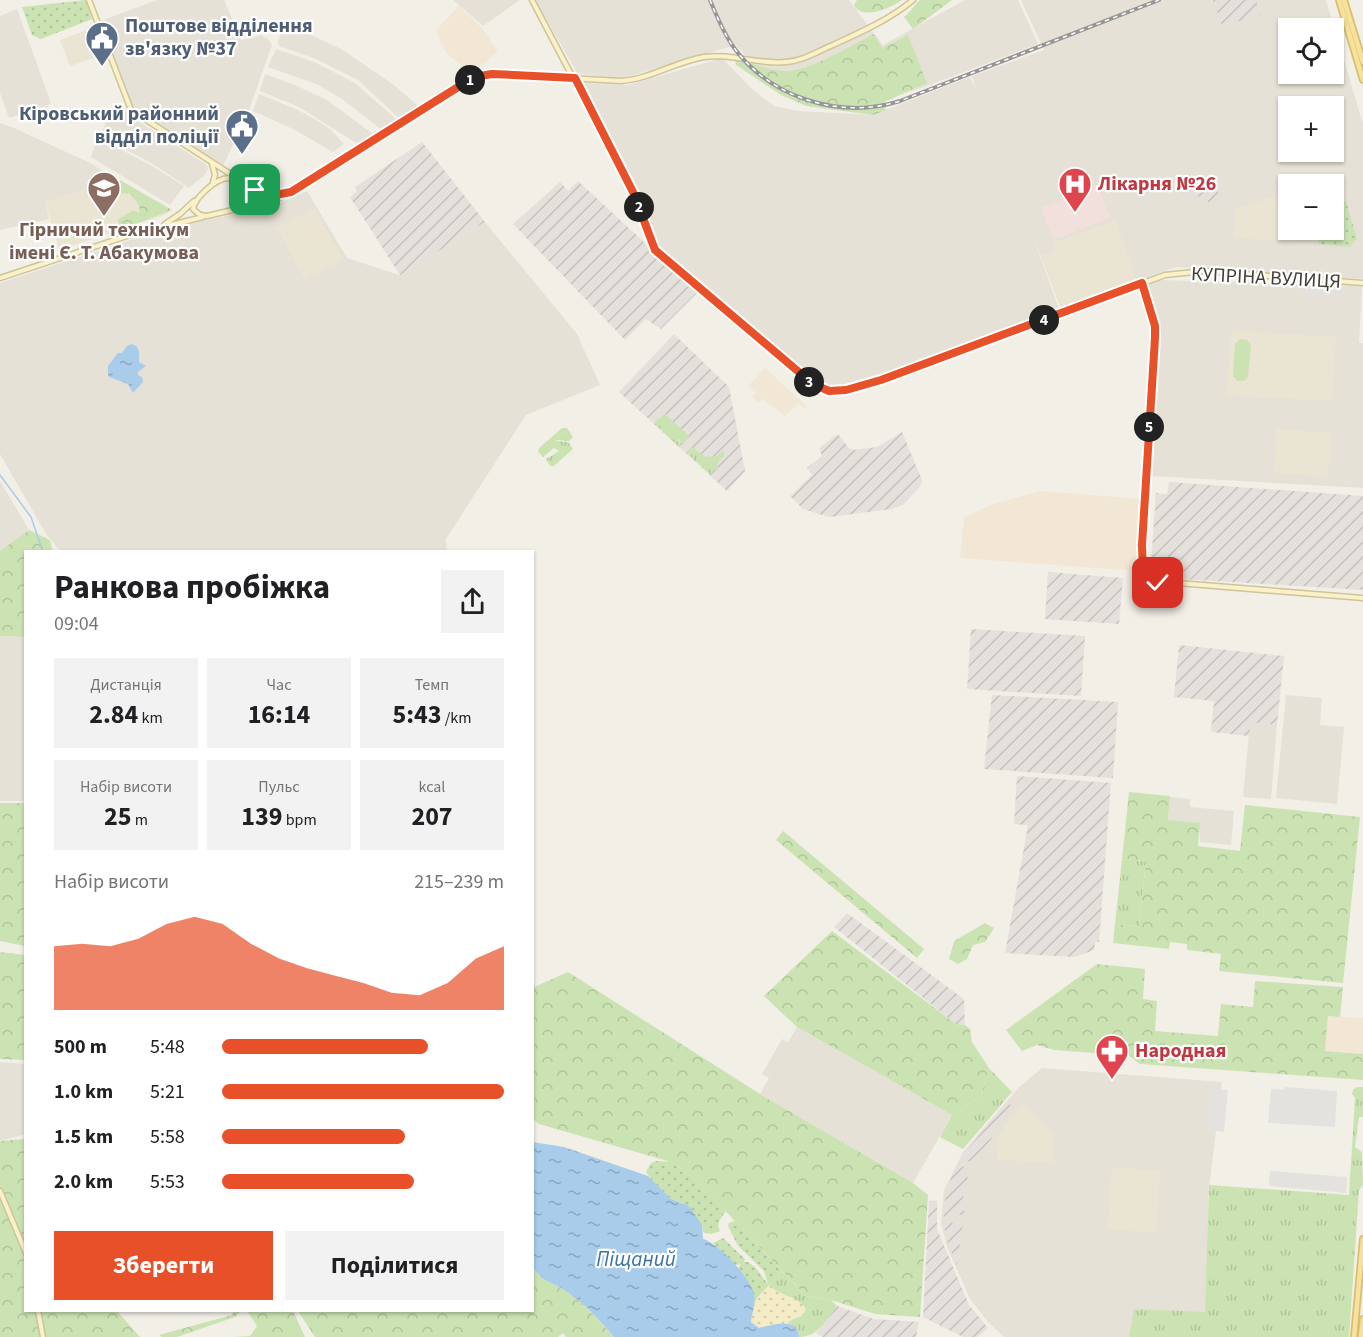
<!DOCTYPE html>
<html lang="uk">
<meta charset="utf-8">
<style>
:root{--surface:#fff;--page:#f2f2f2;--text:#202124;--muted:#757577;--accent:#e85029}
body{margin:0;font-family:"Source Sans 3",sans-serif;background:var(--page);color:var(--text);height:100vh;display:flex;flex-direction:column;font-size:22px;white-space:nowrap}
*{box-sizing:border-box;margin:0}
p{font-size:20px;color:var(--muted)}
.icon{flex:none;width:33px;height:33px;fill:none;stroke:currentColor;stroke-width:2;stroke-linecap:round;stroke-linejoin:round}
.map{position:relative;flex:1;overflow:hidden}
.details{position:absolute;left:24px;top:550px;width:510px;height:762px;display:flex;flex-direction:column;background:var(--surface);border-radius:0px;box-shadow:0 2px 4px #0004}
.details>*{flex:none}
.fabs{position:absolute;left:1278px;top:18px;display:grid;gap:12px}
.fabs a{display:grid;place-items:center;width:66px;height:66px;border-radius:0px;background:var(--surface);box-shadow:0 2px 4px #0004;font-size:30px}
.pin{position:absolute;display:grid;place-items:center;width:51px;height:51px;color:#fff;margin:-26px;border-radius:12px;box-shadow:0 3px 9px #0006}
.km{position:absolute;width:30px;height:30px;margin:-15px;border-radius:50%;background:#222;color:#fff;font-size:16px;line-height:30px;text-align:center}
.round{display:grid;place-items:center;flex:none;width:63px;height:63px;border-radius:0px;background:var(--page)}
.headline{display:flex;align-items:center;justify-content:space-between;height:102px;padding:0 30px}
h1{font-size:33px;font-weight:700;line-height:45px}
.figures{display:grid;grid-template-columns:repeat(3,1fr);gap:9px;height:102px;padding:6px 30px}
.figures div{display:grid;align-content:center;border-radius:0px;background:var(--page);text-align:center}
.figures b{font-size:26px;font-weight:700}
.figures small{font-size:16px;font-weight:400}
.figures p{font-size:16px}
.chart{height:168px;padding:12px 30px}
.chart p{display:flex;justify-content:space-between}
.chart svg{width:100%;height:108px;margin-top:6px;fill:var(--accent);opacity:.7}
.action{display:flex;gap:12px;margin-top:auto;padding:12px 30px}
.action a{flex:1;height:69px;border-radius:0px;background:var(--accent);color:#fff;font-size:24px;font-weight:700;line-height:69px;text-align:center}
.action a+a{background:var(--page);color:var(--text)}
ul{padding:0 30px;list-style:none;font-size:20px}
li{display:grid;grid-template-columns:96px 72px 1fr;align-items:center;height:45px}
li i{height:15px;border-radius:8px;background:var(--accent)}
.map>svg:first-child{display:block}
.residential{fill:#e6e1d6;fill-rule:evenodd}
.commercial{fill:#f2e7d4}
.industrial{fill:url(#industrial-furrows)}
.education{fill:#eae5d2}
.medical{fill:#f2e0dc}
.grass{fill:url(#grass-tufts)}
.forest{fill:url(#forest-crowns)}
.sand{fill:url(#sand-dots)}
.park{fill:url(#park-dots)}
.pitch{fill:#cbe3b3}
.parking{fill:#e4e2df}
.water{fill:url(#water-ripples)}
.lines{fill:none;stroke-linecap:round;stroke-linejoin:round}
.stream{stroke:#a8ccea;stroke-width:1.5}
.secondary-casing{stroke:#cec49a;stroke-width:7}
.primary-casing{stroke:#d9bf6e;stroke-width:8}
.secondary{stroke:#faf1c9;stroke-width:4}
.primary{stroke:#f6e19d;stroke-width:4.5}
.rail-casing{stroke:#969696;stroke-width:4}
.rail{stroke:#fff;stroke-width:1.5;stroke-dasharray:4.5;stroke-linecap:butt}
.route-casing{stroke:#fff;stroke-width:12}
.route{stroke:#e85029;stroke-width:8}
.labels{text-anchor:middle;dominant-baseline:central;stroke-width:4.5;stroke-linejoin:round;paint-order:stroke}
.service-label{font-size:20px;font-weight:bold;fill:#4e5e75;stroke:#fff;text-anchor:start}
.health-label{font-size:20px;font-weight:bold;fill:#be3a42;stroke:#fff;text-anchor:start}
.education-label{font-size:20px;font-weight:bold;fill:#785e54;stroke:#fff}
.street-label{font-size:20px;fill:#454037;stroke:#fff}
.water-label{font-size:21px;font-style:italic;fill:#3973a7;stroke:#fff}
</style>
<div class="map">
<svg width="1363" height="1337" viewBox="0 0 1363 1337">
<defs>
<pattern id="industrial-furrows" width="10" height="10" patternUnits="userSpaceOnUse" patternTransform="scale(1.5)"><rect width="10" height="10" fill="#e4e1dc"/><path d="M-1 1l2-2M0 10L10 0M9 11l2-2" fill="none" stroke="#c5c2bd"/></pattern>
<pattern id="grass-tufts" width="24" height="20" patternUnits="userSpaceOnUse" patternTransform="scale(1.5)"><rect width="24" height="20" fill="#cbe3b3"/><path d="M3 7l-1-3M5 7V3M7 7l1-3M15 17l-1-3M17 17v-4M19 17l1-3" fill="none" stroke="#b0c49b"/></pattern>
<pattern id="forest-crowns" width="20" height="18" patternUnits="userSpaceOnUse" patternTransform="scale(1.5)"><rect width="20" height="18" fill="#cbe3b3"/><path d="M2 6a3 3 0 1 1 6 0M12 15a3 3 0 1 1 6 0" fill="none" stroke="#b0c49b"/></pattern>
<pattern id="sand-dots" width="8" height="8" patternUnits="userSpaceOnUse" patternTransform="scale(1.5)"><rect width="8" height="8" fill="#f3ecc6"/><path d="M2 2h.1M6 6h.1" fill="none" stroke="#d2cbab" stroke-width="1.8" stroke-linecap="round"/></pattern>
<pattern id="park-dots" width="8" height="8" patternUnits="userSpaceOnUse" patternTransform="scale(1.5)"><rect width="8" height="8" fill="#cbe3b3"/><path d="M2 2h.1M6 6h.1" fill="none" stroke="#b0c49b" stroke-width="1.8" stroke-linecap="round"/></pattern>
<pattern id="water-ripples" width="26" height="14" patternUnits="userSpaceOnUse" patternTransform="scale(1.5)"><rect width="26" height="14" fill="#a8ccea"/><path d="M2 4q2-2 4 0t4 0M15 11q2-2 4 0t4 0" fill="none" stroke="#8ba7be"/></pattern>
</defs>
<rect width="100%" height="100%" fill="#f2efe7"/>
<path class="residential" d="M157 0H224L241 40 261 35 267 38 272 45 248 113 223 166 132 109 98 22Z
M453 0H520L483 26Z
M535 0H849L883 45 965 0H1018L1038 44 924 87 873 103 758 69 736 45 623 78 578 74Z
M1021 0H1326L1363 124V279L1176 267 1061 309 1030 228 1059 309 869 381 836 388 825 386 815 382 658 247 637 188 583 83 628 85 722 58 753 90 774 106 798 111 873 115 970 77 977 92 972 76 1044 50ZM1288 28H1334V74H1288ZM1288 106H1334V152H1288ZM1288 184H1334V230H1288Z
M17 9 51 103 47 106 9 118 0 93V16Z
M283 27 311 35 341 49 394 85 418 106 399 118 358 80 316 59 279 46 278 41Z
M276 49 314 62 355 83 397 120 381 129 342 99 316 84 268 67Z
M265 74 295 85 327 100 373 134 358 144 299 107 260 91Z
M259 94 298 110 316 120 330 129 344 144 333 152 293 129 253 111Z
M111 107 126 111 130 116 207 165 208 169 203 178 202 177 189 188 153 164 101 136Z
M0 123 14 128 86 161 120 180 45 202 49 219 0 230Z
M99 138 152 166 184 186 170 205 91 157 97 140Z
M307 191 347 258 399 275 485 222 577 334 600 385 526 415 446 539 447 552H61L46 534 0 454V283L161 230 272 206Z
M1160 280 1362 286 1359 342 1363 343V488L1151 476 1160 324 1146 291 1150 283Z
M0 481 29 530 0 551Z
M0 636 25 637V801H0Z
M1286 695 1322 698 1320 725 1344 727 1337 804 1276 798Z
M1250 722 1277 725 1271 799 1243 797Z
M1170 797 1190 799V807L1234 811 1231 845 1200 842V832L1187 831 1168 824Z
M797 1027 952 1115 913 1183 760 1094 769 1078 762 1074 782 1039 788 1042Z
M0 1062 25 1064 26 1134 0 1141Z
M1042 1068 1222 1082 1208 1196V1337H1004L988 1322 970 1299 947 1247 941 1223 944 1190 963 1152 1019 1087Z"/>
<path class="commercial" d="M459 6 481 27 498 51 472 74 445 52 436 30Z
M765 368 807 406 805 409 798 403 785 416 762 399 759 403 752 397 756 393 748 386Z
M1041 491 1141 499 1136 571 960 558 964 517 993 504Z
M1328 1016 1363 1018V1054L1325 1051Z"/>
<path class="industrial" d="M1213 0H1256L1260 15 1222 26Z
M422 142 485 222 400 275 350 197 357 192 355 187Z
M1188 170 1192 181 1203 178 1207 189 1211 188V191L1205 193 1206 195 1218 191 1221 199 1209 204 1204 195 1193 198 1183 171Z
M578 181 698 292 661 329 646 319 625 340 513 224 560 182 568 191Z
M674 334 729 387 745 471 727 491 619 392Z
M902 432 922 480 920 487 903 505 892 509 829 517 803 509 790 496 812 475 807 468 822 456 819 448 838 434 849 448 853 450 877 447Z
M1169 482 1363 496V590L1150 577 1156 493 1167 494Z
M1048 572 1123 578 1119 624 1045 619Z
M971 629 1085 636 1081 696 967 689Z
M1179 645 1284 656 1277 725 1251 722 1249 736 1211 732 1214 701 1174 697Z
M992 695 1118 702 1113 778 984 769Z
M1017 776 1111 783 1099 942H1095L1094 950 1075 957 1005 953 1028 825 1014 824Z
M847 913 964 999 965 1025 956 1024 834 927Z
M1008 1102 1012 1107 989 1134 992 1138 973 1161H959L964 1153Z
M956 1166 970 1167 960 1210 969 1212 968 1216 956 1214 955 1218 944 1217 946 1191Z
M937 1200V1229L969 1305 988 1328 977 1337H963L923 1317 929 1201Z
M943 1222 963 1224 957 1265 948 1244Z
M837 1306 874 1319 919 1322 916 1337H823L816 1333Z"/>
<path class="education" d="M94 27 104 54 70 66 60 40Z
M120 180 172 210 164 215 59 250 45 202Z
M1288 193V230H1292L1291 241 1235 238V208Z
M315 208 343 259 304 279 277 228Z
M1115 221 1137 280 1061 307 1042 256 1056 251 1053 243Z
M1232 331 1336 337 1332 401 1226 395Z
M1277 429 1331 433 1328 477 1274 473Z
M1023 1104 1053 1133V1162L997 1160 999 1134Z
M1112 1167 1160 1171 1156 1233 1108 1229Z"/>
<path class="medical" d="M1098 186 1110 218 1053 240 1041 208Z"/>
<path class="grass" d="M665 414 689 436 683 444 678 439 677 441 681 445 679 447 654 423Z
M562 428H567L573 437 569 441 557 440 555 444 557 441 568 442 573 449 554 466H550L546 459 559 451 554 448 543 457 538 452 539 448Z
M692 447 706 457 717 456 724 450V455L718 462V468L710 474 686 452Z
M1122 859 1146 861 1139 926 1115 924Z
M989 1068 1012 1092 963 1149 940 1137 952 1115 981 1096Z
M1357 1087H1363V1117H1359L1355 1147 1362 1152 1363 1185 1359 1190 1349 1337H1129L1134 1309 1205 1312 1209 1185 1349 1195 1355 1098 1352 1094 1353 1090Z
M782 1271 806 1296 831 1300 837 1306C826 1320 818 1337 799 1337 798 1328 795 1326 787 1323L791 1319 802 1316 795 1299 777 1293 769 1285Z"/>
<path class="forest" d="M857 0H902C891 8 862 21 854 5Z
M920 0H952L913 29 904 17C911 12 913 6 920 0Z
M874 34 882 48 908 35 927 83 884 102 886 110 873 115 806 106 781 95 736 65 735 60C753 62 768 71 786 71 807 72 854 44 874 34Z
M106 177 120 180 172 210 120 230 118 219 134 210 139 213C142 204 133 199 130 193L113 194 111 192H102L99 185 101 180Z
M29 530 50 540 53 552H26L25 637 0 636V551Z
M1129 792 1170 796 1168 820 1200 823 1198 846 1240 851 1245 805 1360 817 1343 983 1219 971 1221 954 1187 950V944L1170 942 1169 949 1113 943 1115 924 1139 926 1146 861 1122 859Z
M0 803H25V946L0 941Z
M783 831 924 949 917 958 776 840Z
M985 923 994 928 985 942 973 945 967 959 958 964 949 959 954 941Z
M832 931 956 1024 965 1025 970 1029 972 1042 989 1068 981 1096 952 1115 797 1027 764 996Z
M0 952 25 955V1060L0 1059Z
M1097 964 1145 969 1143 999 1157 1001 1155 1031 1218 1036 1221 1004 1253 1007 1255 981 1343 987 1340 1017 1328 1016 1325 1051 1363 1054V1080L1140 1064 1117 1047 1110 1049 1107 1054 1054 1050 1037 1045 1022 1051 1006 1030Z
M568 972 760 1094 913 1183 928 1195 920 1317 875 1314 831 1300 806 1296 692 1176 671 1162 539 1124 533 1119 532 988Z
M25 1139 26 1311H117L140 1337H0V1141Z
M533 1267C545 1285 550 1280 566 1291 584 1303 599 1321 614 1337H566L563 1333 558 1337H315L298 1311H532Z
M234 1311H241L235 1317 177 1337H162L159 1335 232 1315Z
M247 1311H293L305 1337H233L250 1336 257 1326Z"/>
<path class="sand" d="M769 1285C780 1296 799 1297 806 1309L804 1313 787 1323 759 1328 751 1322 754 1304Z"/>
<path class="park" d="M86 0 92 19 41 39 32 35 22 7Z
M1346 201 1357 239 1350 247 1318 244 1319 230H1334V204Z
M656 1161 671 1162 692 1176 726 1211C721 1218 716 1223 720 1231L711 1234 703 1232 702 1225 683 1203 671 1199 656 1186 646 1172 651 1163Z
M735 1221 782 1271 758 1297 754 1304C754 1289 747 1280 738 1268L741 1264 735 1265 713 1243 723 1238 745 1259 744 1262H748L755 1267 768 1284 764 1271 738 1246 728 1226 729 1223Z"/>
<path class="pitch" d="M1240 339 1247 340 1251 345 1248 377 1244 381H1237L1233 376 1235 344Z"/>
<path class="parking" d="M1301 284 1342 287 1341 296 1300 294Z
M1285 1087 1337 1091 1335 1127 1268 1123 1271 1089 1284 1090Z
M1210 1089 1228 1090 1224 1132 1207 1130Z
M1270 1171 1347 1177 1346 1193 1269 1186Z"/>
<path class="water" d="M132 344C141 347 139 355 139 362L146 366 138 372V375L142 377 143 382 133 393 128 384 109 377 108 374V366L118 353H122L127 346Z
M532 1142 564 1147 648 1176 671 1199 687 1205 691 1209 702 1225 703 1239C717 1242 751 1278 754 1294 756 1303 752 1313 751 1322L759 1328C773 1325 798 1316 799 1337H614C600 1321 584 1303 566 1291 550 1280 545 1285 533 1267Z"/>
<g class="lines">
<path class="stream" d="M0 475 31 517 43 552"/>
<defs>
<path id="secondary" d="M89 0 131 110 235 177
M532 0 634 194 655 251 813 384 829 391 846 390 881 380 1165 275 1204 271 1363 283
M212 164 215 175 213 182
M255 190 259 198 254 205 207 216 200 215 193 209C195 200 200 196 206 190 242 156 249 207 291 192L474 77 492 74 621 81C650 79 675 62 704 57 732 53 759 65 786 62 803 61 818 51 833 45 861 32 889 20 913 0
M255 205 282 197
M165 224 180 214 194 201
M0 278 130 235 203 217
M1142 283 1155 327V338L1142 545 1143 573 1141 580 1363 598
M0 1191 26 1253
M38 1311 43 1337"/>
<path id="primary" d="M1339 0 1363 80
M1344 0 1363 62
M1354 1337 1363 1239
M1361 1337 1363 1319"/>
</defs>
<use href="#secondary" class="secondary-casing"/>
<use href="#primary" class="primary-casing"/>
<use href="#secondary" class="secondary"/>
<use href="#primary" class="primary"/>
<defs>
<path id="rail" d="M710 0C716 15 723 31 732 45 769 98 840 120 900 101L1159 0"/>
</defs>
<use href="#rail" class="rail-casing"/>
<use href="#rail" class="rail"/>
</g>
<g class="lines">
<defs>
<path id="route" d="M255 190 270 196 291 192 474 77 492 74 575 78 634 194 655 250 813 384 829 391 846 390 881 380 1142 283 1155 326V338L1142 545 1143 573 1141 580 1158 583"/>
</defs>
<use href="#route" class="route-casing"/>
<use href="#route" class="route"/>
</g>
<defs>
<symbol id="civic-pin" viewBox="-11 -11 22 30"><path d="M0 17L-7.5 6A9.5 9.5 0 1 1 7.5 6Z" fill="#5c6f8a" stroke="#fff"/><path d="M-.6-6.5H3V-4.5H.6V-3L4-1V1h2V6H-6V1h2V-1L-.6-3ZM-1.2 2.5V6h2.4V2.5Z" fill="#fff"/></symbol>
<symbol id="hospital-pin" viewBox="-11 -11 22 30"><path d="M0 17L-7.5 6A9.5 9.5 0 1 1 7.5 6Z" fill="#e0444e" stroke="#fff"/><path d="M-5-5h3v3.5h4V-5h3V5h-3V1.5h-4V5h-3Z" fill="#fff"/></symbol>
<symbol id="university-pin" viewBox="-11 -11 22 30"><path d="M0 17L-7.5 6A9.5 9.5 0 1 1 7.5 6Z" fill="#8d6e63" stroke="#fff"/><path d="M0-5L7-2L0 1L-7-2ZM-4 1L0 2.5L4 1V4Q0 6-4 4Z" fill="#fff"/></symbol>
<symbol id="pharmacy-pin" viewBox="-11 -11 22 30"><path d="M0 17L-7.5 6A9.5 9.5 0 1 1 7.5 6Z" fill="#e0444e" stroke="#fff"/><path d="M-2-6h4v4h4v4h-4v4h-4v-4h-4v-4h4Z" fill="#fff"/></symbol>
</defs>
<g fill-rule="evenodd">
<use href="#civic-pin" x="83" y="19" width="38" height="52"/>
<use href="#civic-pin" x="223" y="107" width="38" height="52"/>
<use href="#hospital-pin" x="1056" y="165" width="38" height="52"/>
<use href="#university-pin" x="85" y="169" width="38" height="52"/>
<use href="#pharmacy-pin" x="1093" y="1032" width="38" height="52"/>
</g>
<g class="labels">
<g class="service-label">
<text x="125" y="26">Поштове відділення<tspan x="125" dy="23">зв'язку №37</tspan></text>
<text x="219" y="114" text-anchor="end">Кіровський районний<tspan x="219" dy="23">відділ поліції</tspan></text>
</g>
<g class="health-label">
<text x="1098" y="184">Лікарня №26</text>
<text x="1135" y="1051">Народная</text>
</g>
<g class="education-label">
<text x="104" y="230">Гірничий технікум<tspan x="104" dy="23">імені Є. Т. Абакумова</tspan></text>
</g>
<g class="street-label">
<text transform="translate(1266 278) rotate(3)">КУПРІНА ВУЛИЦЯ</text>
</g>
<g class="water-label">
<text x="636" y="1259">Піщаний</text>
</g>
</g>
</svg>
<div class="fabs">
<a><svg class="icon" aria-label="locate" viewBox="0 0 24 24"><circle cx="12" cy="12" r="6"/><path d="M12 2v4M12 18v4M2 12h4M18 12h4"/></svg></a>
<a>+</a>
<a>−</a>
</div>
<div class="pin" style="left:255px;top:190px;background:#1e9e55"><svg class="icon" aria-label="arrive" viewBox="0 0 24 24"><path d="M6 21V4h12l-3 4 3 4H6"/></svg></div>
<div class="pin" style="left:1158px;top:583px;background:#d93025"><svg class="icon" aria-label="check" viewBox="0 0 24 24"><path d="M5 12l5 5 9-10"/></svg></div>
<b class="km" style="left:470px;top:80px">1</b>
<b class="km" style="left:639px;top:207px">2</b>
<b class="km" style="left:809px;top:382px">3</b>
<b class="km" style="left:1044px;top:320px">4</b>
<b class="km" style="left:1149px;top:427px">5</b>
<section class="details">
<div class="headline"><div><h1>Ранкова пробіжка</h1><p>09:04</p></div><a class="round"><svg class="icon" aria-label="share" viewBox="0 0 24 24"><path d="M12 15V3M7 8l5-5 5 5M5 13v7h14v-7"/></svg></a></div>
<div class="figures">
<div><p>Дистанція</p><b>2.84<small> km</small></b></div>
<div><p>Час</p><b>16:14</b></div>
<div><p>Темп</p><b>5:43<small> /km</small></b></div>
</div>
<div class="figures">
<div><p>Набір висоти</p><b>25<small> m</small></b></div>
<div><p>Пульс</p><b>139<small> bpm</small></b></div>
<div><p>kcal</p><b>207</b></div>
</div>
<div class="chart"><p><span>Набір висоти</span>215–239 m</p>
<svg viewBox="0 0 160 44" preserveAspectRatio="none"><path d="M0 44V18L10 17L20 18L30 15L40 9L50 6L60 9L70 17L80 23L90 27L100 30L110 33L120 37L130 38L140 33L150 23L160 18V44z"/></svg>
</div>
<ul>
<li><b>500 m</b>5:48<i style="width:73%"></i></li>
<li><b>1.0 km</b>5:21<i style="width:100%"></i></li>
<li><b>1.5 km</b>5:58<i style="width:65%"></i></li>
<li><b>2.0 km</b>5:53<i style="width:68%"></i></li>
</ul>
<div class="action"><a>Зберегти</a><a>Поділитися</a></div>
</section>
</div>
